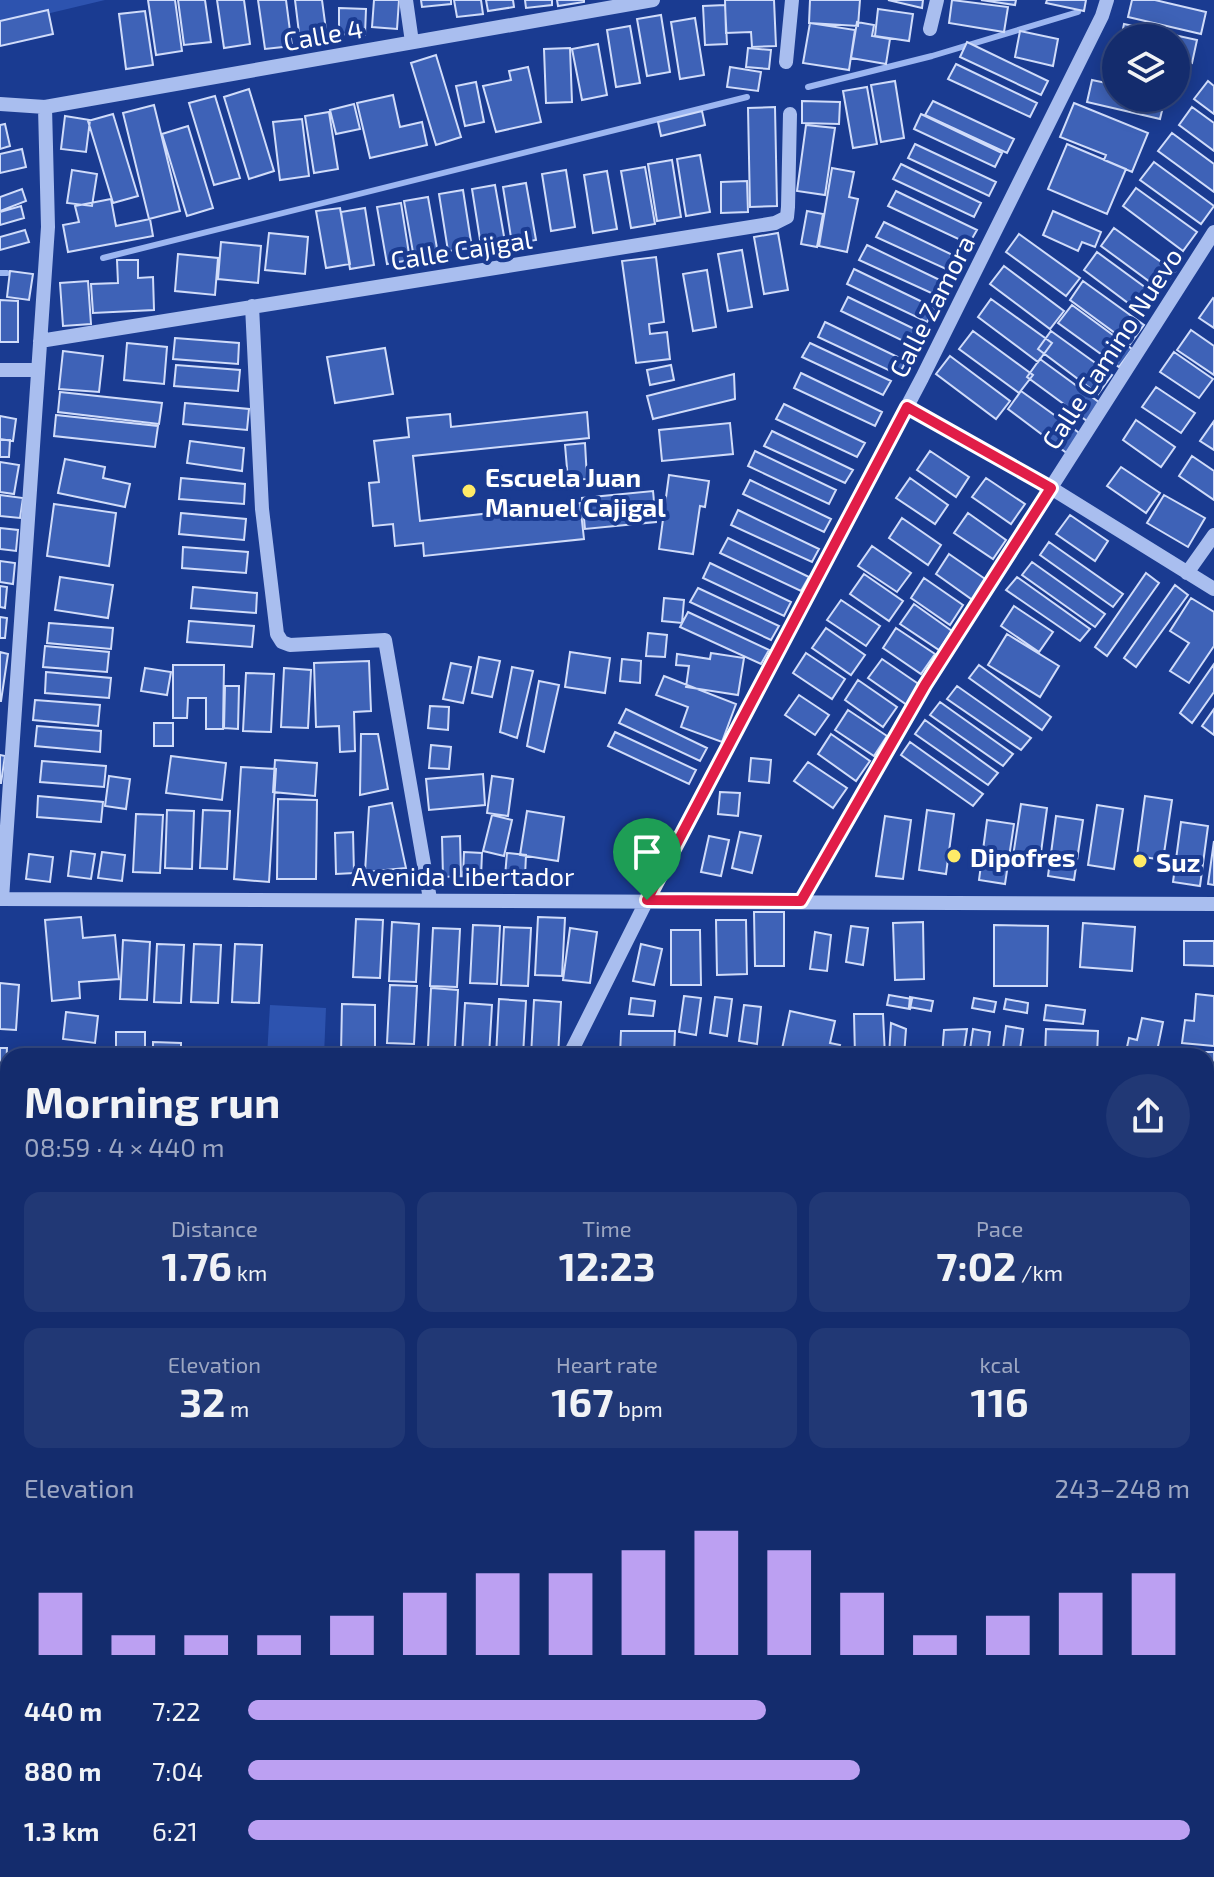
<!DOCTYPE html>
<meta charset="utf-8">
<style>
:root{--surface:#142c6d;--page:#213875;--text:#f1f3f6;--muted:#9da7c2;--line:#334880;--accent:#bca0f2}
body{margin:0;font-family:"Exo 2",sans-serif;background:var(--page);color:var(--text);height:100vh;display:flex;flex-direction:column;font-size:30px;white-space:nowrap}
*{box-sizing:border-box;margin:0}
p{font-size:26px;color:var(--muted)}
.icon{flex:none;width:44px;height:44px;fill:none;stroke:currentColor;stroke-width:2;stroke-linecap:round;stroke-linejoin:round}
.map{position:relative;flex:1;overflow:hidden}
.drawer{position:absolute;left:0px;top:1048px;width:1214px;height:830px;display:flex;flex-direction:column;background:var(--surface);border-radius:24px 24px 0 0;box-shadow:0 4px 20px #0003,0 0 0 2px var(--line)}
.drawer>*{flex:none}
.controls{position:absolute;left:1102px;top:24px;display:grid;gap:16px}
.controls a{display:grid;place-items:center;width:88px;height:88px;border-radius:50%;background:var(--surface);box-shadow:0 4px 20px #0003,0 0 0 2px var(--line);font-size:40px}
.pin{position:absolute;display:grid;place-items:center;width:68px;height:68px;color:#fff;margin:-82px -34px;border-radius:50% 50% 50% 0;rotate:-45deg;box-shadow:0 0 8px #0007}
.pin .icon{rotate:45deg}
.round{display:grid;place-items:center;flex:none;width:84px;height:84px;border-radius:42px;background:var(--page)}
.headline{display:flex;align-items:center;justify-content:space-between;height:136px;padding:0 24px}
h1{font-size:44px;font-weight:700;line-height:60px}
.stats{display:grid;grid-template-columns:repeat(3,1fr);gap:12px;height:136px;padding:8px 24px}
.stats div{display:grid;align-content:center;border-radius:16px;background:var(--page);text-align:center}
.stats b{font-size:40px;font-weight:700}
.stats small{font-size:22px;font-weight:400}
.stats p{font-size:22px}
.chart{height:224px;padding:16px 24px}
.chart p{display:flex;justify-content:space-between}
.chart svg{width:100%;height:144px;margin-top:8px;stroke:var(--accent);stroke-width:6}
ul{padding:0 24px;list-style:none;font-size:26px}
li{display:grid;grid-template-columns:128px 96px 1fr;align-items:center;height:60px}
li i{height:20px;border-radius:10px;background:var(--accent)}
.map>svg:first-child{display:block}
.green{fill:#2d53af}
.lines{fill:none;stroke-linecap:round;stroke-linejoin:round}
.stream{stroke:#9cb6f1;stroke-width:6}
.building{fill:#3e62b7;stroke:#d0dcfa;stroke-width:2}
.minor{stroke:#a9beef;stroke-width:14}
.route-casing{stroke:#fff;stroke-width:16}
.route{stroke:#e11d48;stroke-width:10}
.poi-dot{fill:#ffeb67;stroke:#1a3b91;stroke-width:3}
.labels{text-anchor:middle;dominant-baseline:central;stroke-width:8;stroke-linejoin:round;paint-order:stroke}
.street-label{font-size:26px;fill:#fff;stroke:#1a3b91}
.poi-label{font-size:26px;font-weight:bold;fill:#fff;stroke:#1a3b91;text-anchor:start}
</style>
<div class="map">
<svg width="1214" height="1877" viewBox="0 0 1214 1877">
<rect width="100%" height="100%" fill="#1a3b91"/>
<path class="green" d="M0 0H105L0 25Z
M270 1005 326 1008 324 1056H267Z"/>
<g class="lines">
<path class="stream" d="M808 87 932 56 1078 12
M103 258 747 97
M0 273H7"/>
</g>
<path class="building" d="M148 0H175L182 51 156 55Z
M178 0H205L211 42 184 45Z
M217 0H244L250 44 224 48Z
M258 0H286L292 46 265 49Z
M295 0H322L328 45 301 49Z
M374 0H399L397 29 372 27Z
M421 0H451V4L422 7Z
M454 0H481L483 14 457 17Z
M486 0H513L514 7 488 11Z
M525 0H552V5L526 8Z
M557 0H584V2L558 6Z
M725 0H774L776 46 752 47 751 32 726 33Z
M810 0H860L858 26 809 23Z
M888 0H923L922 8Z
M952 0 1008 7 1004 32 949 23Z
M981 0H1016L1015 5Z
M1047 0H1086L1084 11 1046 3Z
M1132 0H1155L1206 12 1201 34 1128 17Z
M725 5 727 44 705 45 703 6Z
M339 8 366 9 365 35 339 34Z
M878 9 913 14 909 41 875 36Z
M48 10 53 34 0 46V21Z
M145 11 153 65 126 69 119 14Z
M661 15 670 72 647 76 637 19Z
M695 18 704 75 680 79 671 22Z
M857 22 874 25 872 36 890 39 886 64 851 58Z
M810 23 855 30 849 70 803 63Z
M1124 24 1197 40 1192 63 1176 59V38H1121Z
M630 26 640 83 616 87 607 30Z
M1020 31 1058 39 1053 66 1015 57Z
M967 42 1048 81 1041 95 960 57Z
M598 44 607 95 582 100 572 49Z
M570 48 572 102 546 103 544 49Z
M748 48 771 50 769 69 746 67Z
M1108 53 1116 55V78L1103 75Z
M436 55 461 137 436 145 411 63Z
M956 64 1037 103 1030 117 948 79Z
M528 67 541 122 496 132 483 86 511 80 509 71Z
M730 67 761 72 758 91 727 87Z
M1092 80 1116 85V98H1165L1160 119 1087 102Z
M895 81 904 138 881 142 871 85Z
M1208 81 1214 86V114L1194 99Z
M476 82 484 122 465 126 456 86Z
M867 87 877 144 853 148 843 91Z
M249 89 274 171 249 179 224 97Z
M393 95 400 127 422 122 427 145 370 158 357 103Z
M215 96 240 178 214 185 189 103Z
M802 101 840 102 839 124 802 123Z
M933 101 1014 139 1007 153 925 115Z
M1074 103 1148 133 1132 172 1104 160 1106 155 1060 137Z
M354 104 360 129 336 134 330 110Z
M154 105 180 211 149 219 123 113Z
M775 107 777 206 750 207 748 108Z
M1192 107 1214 123V151L1179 125Z
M702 111 705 125 661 136 658 122Z
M329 112 338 169 314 173 305 116Z
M113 114 138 196 113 203 88 121Z
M921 114 1002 153 995 167 914 129Z
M65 116 90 120 86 152 61 149Z
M302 119 309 176 280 180 273 122Z
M5 124 10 146 0 149V125Z
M806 125 835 128 825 195 797 191Z
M188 126 213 208 187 216 162 134Z
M1172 133 1214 164V192L1158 151Z
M915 144 996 182 989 196 908 158Z
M1067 144 1126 169 1107 214 1048 189Z
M22 149 26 167 0 173V154Z
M700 155 710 212 686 216 677 159Z
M672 160 681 217 657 221 648 164Z
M1154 162 1214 206 1201 224 1140 180Z
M901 164 981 203 974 217 893 179Z
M645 167 655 224 631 228 621 171Z
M832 168 854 172 849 197 858 199 847 252 819 246Z
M72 170 97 174 92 206 67 203Z
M566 170 575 227 551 231 542 174Z
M607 171 617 229 593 233 584 175Z
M747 181 748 212 721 213V182Z
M526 183 536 240 512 244 503 187Z
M495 185 505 242 481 246 472 189Z
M1136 188 1197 232 1183 251 1123 206Z
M22 189 26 201 0 211V197Z
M463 190 472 248 448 251 439 194Z
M896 191 977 230 969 244 888 206Z
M428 197 438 254 414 258 404 201Z
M111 199 116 226 150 219 153 236 68 252 63 225 79 222 75 206Z
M401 203 410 260 387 264 377 207Z
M21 206 24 218 0 225V212Z
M340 208 350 264 326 268 316 211Z
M365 208 374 265 350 269 341 212Z
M807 211 823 214 817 247 801 244Z
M1053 211 1101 232 1095 247 1082 242 1078 251 1043 235Z
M884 222 965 261 957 274 876 237Z
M1114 228 1175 272 1161 290 1101 246Z
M25 230 29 242 0 250V237Z
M269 233 308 237 305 274 265 270Z
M778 233 788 290 764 294 754 237Z
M1019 234 1080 278 1066 296 1006 252Z
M221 242 261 246 258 283 218 279Z
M867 245 948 284 940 297 859 260Z
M742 250 752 307 728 311 718 254Z
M1097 252 1157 296 1144 315 1084 270Z
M178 254 218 258 215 295 175 291Z
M656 257 664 322 649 324 650 334 667 332 670 359 636 363 622 261Z
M117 260H138V278L153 277 154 310 93 313 91 284 118 283Z
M1004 266 1064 311 1050 329 990 284Z
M854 269 935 308 927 322 847 284Z
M707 270 716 327 693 331 683 274Z
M10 271 33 274 29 300 7 297Z
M88 281 91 324 63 326 60 283Z
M1083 281 1144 325 1130 344 1070 300Z
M848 297 929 336 922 350 841 311Z
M1213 298 1214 299V328L1199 318Z
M991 299 1052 343 1038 362 978 317Z
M0 300 18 301V342H0Z
M1072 305 1132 349 1119 367 1058 323Z
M825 322 906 361 899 375 818 337Z
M1191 330 1214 346V375L1177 350Z
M973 331 1033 375 1019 393 959 349Z
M1051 331 1112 375 1098 394 1038 349Z
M175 338 239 343 238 364 173 359Z
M127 343 167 347 164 384 124 380Z
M810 343 891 381 883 395 802 357Z
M385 348 393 394 335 403 327 357Z
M63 351 103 356 99 392 59 389Z
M1174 352 1213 379 1199 398 1160 372Z
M950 356 1010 401 996 419 936 374Z
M1040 359 1100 403 1087 421 1027 377Z
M176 365 240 370 238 391 174 386Z
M671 365 674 380 650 385 647 370Z
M801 373 882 412 875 426 794 388Z
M734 374 735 399 653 419 647 396Z
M1156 387 1195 413 1181 433 1142 407Z
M1021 391 1082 435 1068 454 1008 409Z
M60 392 162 403 159 424 58 412Z
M185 403 249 409 247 430 183 424Z
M784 404 865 443 857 457 776 419Z
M587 412 589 438 413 456 420 521 580 503 584 539 424 556 423 543 395 546 393 524 373 526 369 483 379 482 374 441 409 437 407 418 450 414 451 427Z
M56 415 158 426 155 447 54 436Z
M0 416 16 419 13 441 0 439Z
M1136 420 1175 447 1161 467 1123 440Z
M1214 421V450L1200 441Z
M730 423 733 454 662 461 659 430Z
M772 431 853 470 845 483 764 446Z
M0 440H10L9 457H0Z
M190 441 244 448 242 471 187 463Z
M585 443 587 479 568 480 565 445Z
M755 451 836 490 829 504 748 466Z
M930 451 969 477 956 497 917 470Z
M1192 456 1214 471V500L1179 476Z
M65 459 105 467 103 478 130 484 125 507 58 493Z
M0 462 19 465 14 494 0 492Z
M1121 467 1160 493 1146 513 1107 486Z
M669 475 709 481 705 507 700 506 693 554 659 549Z
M181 478 245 484 244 504 179 499Z
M910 478 948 505 935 524 896 498Z
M986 478 1025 504 1011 524 972 497Z
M750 480 831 519 824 532 743 494Z
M653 491 656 522 585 529 582 498Z
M0 495 23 498 20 518 0 516Z
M1164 495 1205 518 1188 547 1147 523Z
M54 504 116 513 109 566 47 556Z
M738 510 819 549 812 562 731 525Z
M181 513 246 519 244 540 179 534Z
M968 513 1006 540 993 559 954 533Z
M1070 515 1108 541 1095 561 1056 534Z
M902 518 941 545 928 565 889 538Z
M0 528 18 530 16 551 0 549Z
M728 538 809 577 801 591 720 553Z
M1049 542 1123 594 1113 607 1040 555Z
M872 546 911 573 897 592 858 566Z
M183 547 248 552 246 573 182 568Z
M949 554 988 581 974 601 936 574Z
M0 561 15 563 13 584 0 582Z
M1032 562 1105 614 1095 627 1022 575Z
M710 563 791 602 784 616 703 578Z
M1146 573 1159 583 1107 656 1095 647Z
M864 574 903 601 889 621 850 594Z
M60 577 113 585 108 618 55 610Z
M1017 577 1090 629 1080 641 1006 590Z
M924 578 963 605 950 625 911 598Z
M1175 585 1188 595 1136 667 1124 658Z
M0 586 7 587 5 608 0 607Z
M193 587 257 593 256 613 191 608Z
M698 588 779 626 771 640 690 602Z
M664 598 684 600 682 623 662 621Z
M1191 598 1214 612V646L1189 683 1170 671 1189 643 1170 631Z
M841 600 880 626 866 646 827 620Z
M914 604 952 631 939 650 900 624Z
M1014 606 1053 632 1039 652 1001 626Z
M688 612 769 650 761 664 680 627Z
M0 617 7 618 5 638H0Z
M189 621 254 626 252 647 187 642Z
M49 623 113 628 111 649 47 643Z
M826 628 865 655 851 675 812 648Z
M896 628 935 654 921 674 883 648Z
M648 633 667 635 665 657 646 656Z
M1007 634 1059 666 1040 697 988 665Z
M45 646 109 652 107 672 43 667Z
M0 652 8 654 1 701H0Z
M570 652 610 658 605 693 565 687Z
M711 653 744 658 738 695 686 687 689 666 676 665 677 654 710 659Z
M806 653 845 679 832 699 793 673Z
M479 657 500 661 492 697 472 693Z
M622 659 641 661 640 683 620 681Z
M882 659 920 685 907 705 868 678Z
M369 661 371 711 354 712 355 751 340 752 339 726 316 727 314 663Z
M451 663 471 667 463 703 443 699Z
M1214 664V692L1192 723 1180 713Z
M173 665H224L223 729H206V698H188L187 718H173Z
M979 665 1051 717 1042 730 969 678Z
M512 667 533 671 517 738 500 732Z
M145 668 171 672 167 695 141 691Z
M284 668 311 670 308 728 281 727Z
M46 672 111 678 109 698 45 693Z
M246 673 274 674 271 732 243 731Z
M664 676 736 704 722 742 681 727 688 707 656 695Z
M858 680 897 707 883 727 845 700Z
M539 681 559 685 544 752 527 746Z
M225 686H239L238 729 224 728Z
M957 686 1031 738 1021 750 947 699Z
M799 695 829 715 815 735 785 715Z
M35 700 100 705 98 726 33 720Z
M940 702 1013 754 1003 766 930 715Z
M430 706 449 707 448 730 428 728Z
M626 709 707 748 700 761 619 723Z
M1214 709V735L1202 726Z
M848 710 887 736 874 756 835 730Z
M925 720 998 773 988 785 915 734Z
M154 723H173V746H154Z
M37 726 101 731 100 752 35 746Z
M615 732 696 770 689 784 608 746Z
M361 734H378L388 789 360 795Z
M831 734 870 761 856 781 818 754Z
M910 742 983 794 973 806 901 755Z
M431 745 451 747 449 769 429 768Z
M0 755 5 756 1 783H0Z
M171 756 226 763 222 800 166 793Z
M751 758 771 760 769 783 749 781Z
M275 760 317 763 315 796 273 792Z
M42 761 106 766 104 787 40 782Z
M808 762 847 788 833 808 794 781Z
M241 767 276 769 269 882 234 879Z
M483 774 485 805 429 810 426 779Z
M109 776 130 779 126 809 105 806Z
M492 776 513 779 508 816 487 813Z
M720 792 740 793 738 816 718 814Z
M38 796 103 802 101 822 37 817Z
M1145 796 1172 800 1163 860 1137 856Z
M278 799 317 800 316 879H277Z
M392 803 406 868 365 872 369 807Z
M1021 804 1047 808 1039 867 1012 863Z
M1097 805 1123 809 1114 869 1088 865Z
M167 810 194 811 192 869 165 868Z
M203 810 230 811 227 869 200 868Z
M927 810 954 814 946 874 919 870Z
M527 811 564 817 558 861 520 855Z
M136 814 163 815 160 873 133 872Z
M492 815 512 820 504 856 483 851Z
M885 816 911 820 903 879 876 876Z
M1056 816 1083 820 1074 880 1048 876Z
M987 820 1014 824 1005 884 979 880Z
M1181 822 1208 826 1200 886 1173 882Z
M353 832 354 873 336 874 335 833Z
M740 832 761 836 752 873 732 868Z
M460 836 461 876 443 877 442 837Z
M709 836 729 840 721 876 701 872Z
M1214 841V885L1208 884Z
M71 851 95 854 91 879 68 876Z
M102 852 125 855 122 881 98 878Z
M464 852 482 853 481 877 463 876Z
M507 853 526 855 525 877 505 876Z
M29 854 53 857 50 882 26 879Z
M754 912H784V966H755Z
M81 917 83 938 115 935 119 979 79 982 80 998 52 1001 45 920Z
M538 917 565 918 562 976 535 975Z
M356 919 383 920 380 978 353 977Z
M716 920H746L747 974 717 975Z
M392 922 419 924 416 982 389 981Z
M923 922 924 979 895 980 893 923Z
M1083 923 1135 927 1132 971 1080 967Z
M473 925 500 926 497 984 470 983Z
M994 925 1048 926 1047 986H994Z
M851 926 868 928 863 965 846 962Z
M504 927 531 928 528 986 501 985Z
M433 928 460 929 457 987 430 986Z
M570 928 597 932 590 983 563 980Z
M671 930H700L701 985H671Z
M815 932 831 935 827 971 810 969Z
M123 940 150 942 147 1000 120 999Z
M1184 941H1214V966L1184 965Z
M157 944 184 945 181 1003 154 1002Z
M194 944 221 945 218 1003 191 1002Z
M235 944 262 945 259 1003 232 1002Z
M641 944 662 949 654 985 633 981Z
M0 983 19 985 16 1030 0 1029Z
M390 985 417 986 414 1044 387 1043Z
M431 988 458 990 455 1048 428 1047Z
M1196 994 1214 996V1046L1182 1043 1185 1020 1194 1021Z
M889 995 912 999 910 1009 887 1005Z
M684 996 701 998 696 1035 679 1032Z
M715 997 732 999 727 1036 710 1033Z
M910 997 933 1001 931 1011 909 1007Z
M631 998 655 1001 653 1016 629 1014Z
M974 998 996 1002 994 1012 972 1008Z
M499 999 526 1001 523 1056H496Z
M1006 999 1028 1003 1027 1013 1004 1009Z
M534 1000 561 1002 558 1056H531Z
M465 1003 492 1005 489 1056H462Z
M342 1004 375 1005V1053H341Z
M744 1005 761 1007 757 1044 739 1041Z
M1046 1005 1085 1010 1083 1024 1044 1020Z
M790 1011 835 1021 830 1043 840 1045 837 1056H814L782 1049Z
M66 1012 98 1016 95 1043 63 1039Z
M854 1014H883L885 1056H855Z
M1142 1018 1163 1022 1156 1056H1125L1129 1038 1137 1040Z
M891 1023 906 1029 904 1056H889Z
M1006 1026 1023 1029 1019 1056H1002Z
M967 1029 963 1056H942L944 1030Z
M973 1029 990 1032 987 1056H969Z
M1046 1029 1098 1031 1097 1056H1045Z
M621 1031H675L674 1056 620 1055Z
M116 1032H145V1056H116Z
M153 1042 181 1043V1056H153Z
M0 1048H7L4 1107 0 1106Z
M16 1049 69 1050V1056H16Z
M1189 1052H1214V1100H1206V1056H1189Z
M1206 1105H1214V1153H1206Z
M3 1288H8V1305H1Z
M1208 1312 1214 1315V1375L1206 1371Z
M2 1333 8 1334V1351L0 1350Z
M0 1401 8 1402V1423L4 1422 2 1434Z
M1214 1402V1424L1206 1419Z
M0 1452H8V1470L0 1469Z
M0 1476 8 1477V1494L0 1493Z
M8 1548V1572L0 1568Z
M0 1580 8 1581V1624L0 1622Z
M0 1625 8 1626 3 1690H0Z
M1210 1628 1214 1629V1665L1206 1664Z
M1206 1746 1211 1769 1206 1770Z
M0 1805 8 1806V1826L0 1827Z
M0 1856H8V1870H43V1877H0Z
M108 1870H126L140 1877H105Z
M158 1870H172L169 1877H155Z
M194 1870H216L214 1876Z
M229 1870H246L262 1877H226Z
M276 1870H293L288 1877Z
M324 1870H329L332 1877H311Z
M351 1870H371L374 1877H354Z
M382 1870H402L403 1874 384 1877Z
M435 1870H455L438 1877Z
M554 1870 557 1877H537L534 1871Z
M563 1870H584L587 1877H566Z
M591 1870H612L615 1877H594Z
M619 1870H639L642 1877H622Z
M650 1870H670L673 1877H653Z
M759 1870H791L794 1877H762Z
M820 1870H861L863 1877H822Z
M863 1870H893L894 1877H864Z
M987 1870H1041V1874L987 1872Z
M1102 1870H1147L1146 1877H1101Z"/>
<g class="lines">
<path class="minor" d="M406 0 412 42
M930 29 937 0
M786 62 792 0
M0 104 45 107 653 0
M252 306 262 509 277 634 282 642 290 645 385 640 430 899
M40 341 775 223 787 217 788 207 790 114
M0 370H38
M907 407 1051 488 1214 589
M1187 573 1214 535
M0 899 1214 904
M2 899 48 227 45 107
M801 901 925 685 1214 232
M569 1056 647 900 922 378 1102 16 1107 0
M0 1135 8 1136
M0 1167H8
M1206 1227 1214 1219
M1206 1242 1214 1246
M1206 1278 1214 1283
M0 1529 8 1519
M0 1712 8 1713
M1206 1712 1214 1710
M682 1870V1877
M1060 1870 1061 1877
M75 1877 77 1870
M296 1877 305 1870
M713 1877 726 1870"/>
</g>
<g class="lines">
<defs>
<path id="route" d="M907 407 1051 488 925 685 801 901 647 900Z"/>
</defs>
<use href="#route" class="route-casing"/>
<use href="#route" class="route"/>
</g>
<g class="poi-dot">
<circle cx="469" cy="491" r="8"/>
<circle cx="954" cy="856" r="8"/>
<circle cx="1140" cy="861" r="8"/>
</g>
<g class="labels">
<g class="street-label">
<text transform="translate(323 34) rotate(-10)">Calle 4</text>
<text transform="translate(461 249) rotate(-9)">Calle Cajigal</text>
<text transform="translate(931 306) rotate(-63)">Calle Zamora</text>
<text transform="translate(1111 348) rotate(-57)">Calle Camino Nuevo</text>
<text x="463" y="875">Avenida Libertador</text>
</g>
<g class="poi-label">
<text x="485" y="476">Escuela Juan<tspan x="485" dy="30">Manuel Cajigal</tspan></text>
<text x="970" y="856">Dipofres</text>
<text x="1156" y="861">Suz</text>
</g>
</g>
</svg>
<div class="controls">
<a><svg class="icon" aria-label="layers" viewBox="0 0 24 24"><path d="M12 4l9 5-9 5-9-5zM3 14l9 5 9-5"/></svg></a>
</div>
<div class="pin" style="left:647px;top:900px;background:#1e9e55"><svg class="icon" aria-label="arrive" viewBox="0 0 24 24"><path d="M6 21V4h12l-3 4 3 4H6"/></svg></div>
<section class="drawer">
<div class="headline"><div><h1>Morning run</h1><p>08:59 · 4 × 440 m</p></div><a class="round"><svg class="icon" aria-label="share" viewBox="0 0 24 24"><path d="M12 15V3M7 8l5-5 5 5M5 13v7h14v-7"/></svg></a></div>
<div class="stats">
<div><p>Distance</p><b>1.76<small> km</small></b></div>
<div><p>Time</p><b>12:23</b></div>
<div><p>Pace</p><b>7:02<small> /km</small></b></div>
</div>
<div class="stats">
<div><p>Elevation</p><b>32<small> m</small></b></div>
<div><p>Heart rate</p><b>167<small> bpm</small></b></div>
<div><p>kcal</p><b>116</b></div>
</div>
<div class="chart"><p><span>Elevation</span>243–248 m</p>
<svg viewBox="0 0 160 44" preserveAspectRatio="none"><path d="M5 44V25M15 44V38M25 44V38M35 44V38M45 44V32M55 44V25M65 44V19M75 44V19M85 44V12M95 44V6M105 44V12M115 44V25M125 44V38M135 44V32M145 44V25M155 44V19"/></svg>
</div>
<ul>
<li><b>440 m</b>7:22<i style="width:55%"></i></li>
<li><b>880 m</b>7:04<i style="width:65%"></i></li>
<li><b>1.3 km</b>6:21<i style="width:100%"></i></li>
</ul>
</section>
</div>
